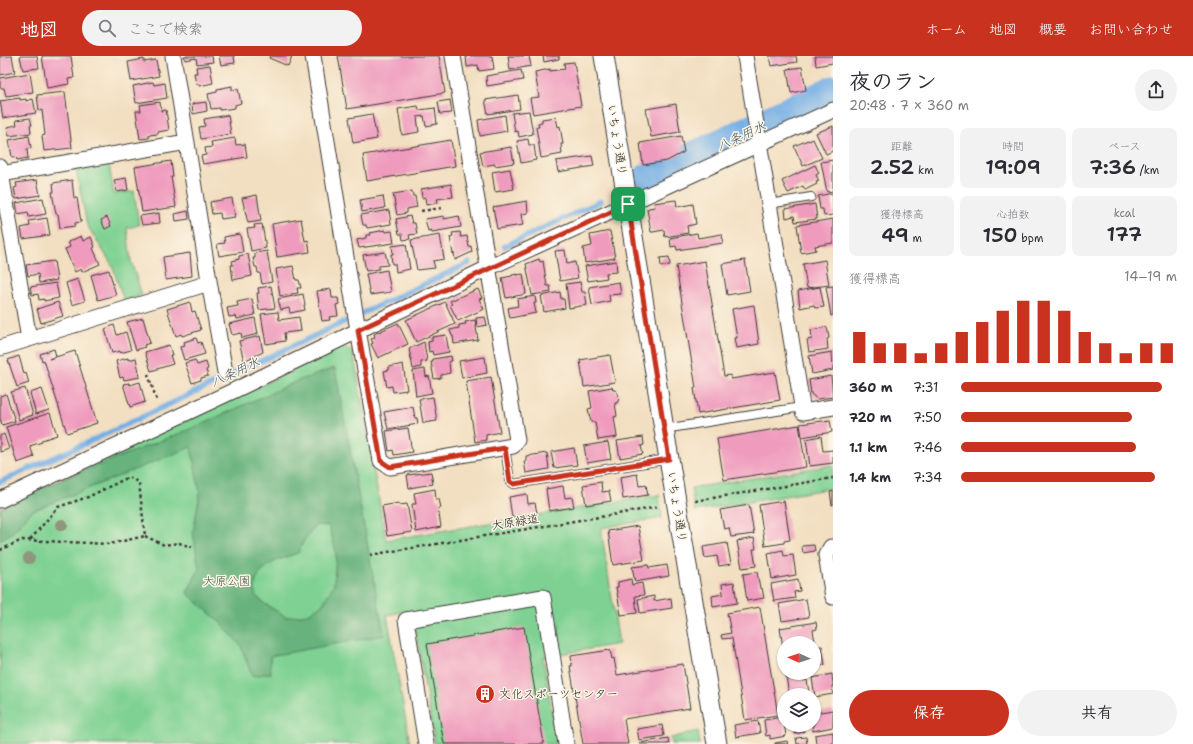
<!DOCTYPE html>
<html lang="ja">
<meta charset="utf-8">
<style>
:root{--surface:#fff;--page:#f2f2f3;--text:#2b2b33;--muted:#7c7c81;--accent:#c8321e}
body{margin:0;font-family:"Shantell Sans","Klee One",sans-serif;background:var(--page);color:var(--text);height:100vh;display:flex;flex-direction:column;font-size:15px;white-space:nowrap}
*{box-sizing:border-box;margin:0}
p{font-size:13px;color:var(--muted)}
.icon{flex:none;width:22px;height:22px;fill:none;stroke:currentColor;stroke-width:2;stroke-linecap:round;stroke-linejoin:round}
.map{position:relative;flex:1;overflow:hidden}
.details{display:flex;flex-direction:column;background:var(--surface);width:360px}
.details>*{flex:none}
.needle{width:26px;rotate:273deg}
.tools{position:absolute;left:777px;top:580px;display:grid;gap:8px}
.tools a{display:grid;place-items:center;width:44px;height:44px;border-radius:50%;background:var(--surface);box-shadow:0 1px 3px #0004;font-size:20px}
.pin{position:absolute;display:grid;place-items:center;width:34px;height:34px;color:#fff;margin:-17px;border-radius:8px;box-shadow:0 2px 6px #0006}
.round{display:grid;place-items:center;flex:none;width:42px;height:42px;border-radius:21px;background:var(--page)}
.summary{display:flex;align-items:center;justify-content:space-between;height:68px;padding:0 16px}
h1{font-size:22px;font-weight:600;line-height:30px}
.stats{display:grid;grid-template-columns:repeat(3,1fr);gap:6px;height:68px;padding:4px 16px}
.stats div{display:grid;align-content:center;border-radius:8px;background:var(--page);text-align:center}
.stats b{font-size:20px;font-weight:600}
.stats small{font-size:11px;font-weight:400}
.stats p{font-size:11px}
.chart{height:112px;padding:8px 16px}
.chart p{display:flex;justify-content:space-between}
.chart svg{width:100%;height:72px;margin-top:4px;stroke:var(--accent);stroke-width:6}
.cta{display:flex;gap:8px;margin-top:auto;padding:8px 16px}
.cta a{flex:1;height:46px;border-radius:24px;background:var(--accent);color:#fff;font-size:16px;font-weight:600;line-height:46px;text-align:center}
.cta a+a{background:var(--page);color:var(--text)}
ul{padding:0 16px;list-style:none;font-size:13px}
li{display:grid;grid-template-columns:64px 48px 1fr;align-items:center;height:30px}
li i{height:10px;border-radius:5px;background:var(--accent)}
header{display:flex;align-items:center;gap:24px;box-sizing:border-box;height:56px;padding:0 20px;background:var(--accent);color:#fff}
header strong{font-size:19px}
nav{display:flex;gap:22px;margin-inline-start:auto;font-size:14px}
.search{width:280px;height:36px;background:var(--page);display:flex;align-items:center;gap:10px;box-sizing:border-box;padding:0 14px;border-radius:22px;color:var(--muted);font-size:15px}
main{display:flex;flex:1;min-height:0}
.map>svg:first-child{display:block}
.green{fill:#7fd193;stroke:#4e7658}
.forest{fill:#67b37d;stroke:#42684c;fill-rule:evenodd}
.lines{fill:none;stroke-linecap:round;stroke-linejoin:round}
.stream{stroke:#75afe5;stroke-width:5.5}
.river{stroke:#75afe5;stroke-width:33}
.building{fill:#ef9bbd}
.service-casing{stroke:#3c3935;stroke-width:10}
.minor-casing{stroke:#3c3935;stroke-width:17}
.tertiary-casing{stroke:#3c3935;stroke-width:21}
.path{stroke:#3c3935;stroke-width:2.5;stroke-dasharray:3 3;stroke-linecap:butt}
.service{stroke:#fff;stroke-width:8}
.minor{stroke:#fff;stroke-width:15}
.tertiary{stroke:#fff;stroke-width:19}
.tree{fill:#90967d}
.route-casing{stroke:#fff;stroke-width:8}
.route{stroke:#c8321e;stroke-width:5}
.labels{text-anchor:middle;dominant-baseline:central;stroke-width:3;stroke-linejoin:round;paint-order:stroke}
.street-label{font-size:12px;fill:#1c1c1c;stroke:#fcf5e5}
.park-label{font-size:12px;fill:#3f5b46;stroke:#fcf5e5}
.poi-label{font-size:12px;fill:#1c1c1c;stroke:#fcf5e5;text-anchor:start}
.water-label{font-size:13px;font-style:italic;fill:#40576c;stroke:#fcf5e5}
</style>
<header>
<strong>地図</strong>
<div class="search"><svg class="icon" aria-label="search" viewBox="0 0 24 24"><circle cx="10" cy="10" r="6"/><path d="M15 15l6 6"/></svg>ここで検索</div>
<nav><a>ホーム</a><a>地図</a><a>概要</a><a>お問い合わせ</a></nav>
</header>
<main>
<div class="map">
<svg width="833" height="688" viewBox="0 0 833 688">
<rect width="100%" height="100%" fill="#fcf5e5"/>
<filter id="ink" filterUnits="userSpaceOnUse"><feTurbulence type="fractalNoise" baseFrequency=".025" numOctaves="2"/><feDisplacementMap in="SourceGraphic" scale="8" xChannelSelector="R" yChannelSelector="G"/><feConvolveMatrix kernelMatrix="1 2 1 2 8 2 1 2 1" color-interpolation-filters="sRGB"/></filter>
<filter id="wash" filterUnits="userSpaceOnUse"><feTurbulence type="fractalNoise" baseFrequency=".012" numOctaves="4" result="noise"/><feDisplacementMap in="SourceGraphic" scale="16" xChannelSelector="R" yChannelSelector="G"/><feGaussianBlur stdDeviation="0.9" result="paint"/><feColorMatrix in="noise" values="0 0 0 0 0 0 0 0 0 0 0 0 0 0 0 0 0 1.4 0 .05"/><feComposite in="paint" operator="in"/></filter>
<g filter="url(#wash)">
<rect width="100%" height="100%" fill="#f2dec0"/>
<path class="green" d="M109 108 114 138 134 135 139 169 127 172 131 205 142 239 124 245 112 209 87 169 76 114Z
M343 291 353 295 386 484 659 439 662 462 601 472 619 588 543 601 557 688H435L412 554 387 559 410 688H0V452Z
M833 409V432L695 455 691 432Z
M698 675 700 688H672L671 682Z"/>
<path class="forest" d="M335 312 384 579 270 600 271 617 252 620 241 590 223 569 187 537 199 513 193 476 200 437 191 391 32 455 12 477 0 484V453L23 439 188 374 300 324ZM316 469 329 470 336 496 334 528 323 548 308 558 286 561 265 548 255 539C255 535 254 529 256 525 261 508 283 502 298 497L303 486Z"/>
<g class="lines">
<path class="stream" d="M505 190 601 145
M0 426 102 380 469 207"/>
<path class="river" d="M649 123 833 36"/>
</g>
<g id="blocks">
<path class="building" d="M0 0H12L15 16 0 19Z
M20 0H37L39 12 23 14Z
M42 0H71L74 22 68 23 69 28 47 32Z
M184 0H212L213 6 197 8 196 2 185 4Z
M219 0H234L235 7 221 9Z
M270 0H292L288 10 269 2Z
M338 0H439L445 37 347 53Z
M466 0H492L494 13 479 15 478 9 467 11Z
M508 0H529L531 10 510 14Z
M543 0H559V3L544 6Z
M769 0H796L797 6 771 10Z
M815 0H833V7L816 10Z
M144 3V6L156 4 159 20 131 25 128 6Z
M574 6 581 50 533 58 530 42 539 41 535 16 550 13V15L565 13 564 7Z
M210 9 213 27 199 30V28H196L194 17H197L196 11Z
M802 11 806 34 791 37 787 13Z
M521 14 523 24 487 30 486 20Z
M30 17 33 36 6 40 4 32H0V22Z
M153 26 154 29 165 27 167 42 136 47 133 30Z
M232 30V34L238 33 241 47 235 49V52L220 54V52L211 53 208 38 217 36V33Z
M65 36 72 92 44 95 42 80 45 79 42 54 39 55 37 39Z
M518 39 520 53 488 58 485 44Z
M20 42V44L26 43V45L33 43 36 57 3 62 0 45Z
M450 44 452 57 440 58 438 46Z
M160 46 161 55 166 54 169 74 158 76V78L149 79V82L140 83 136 55H141L140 49Z
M206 46 207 55 193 58 192 48Z
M676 48 680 76 651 81 646 53Z
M418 50 419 54 435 52 437 68 426 70 424 60 417 61 419 76 402 79 398 53Z
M529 55 533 78 519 81 518 75 515 76 512 57Z
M372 58 377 83 353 87 349 62Z
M228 59 231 78 201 83 199 71 205 70 204 63Z
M505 59 507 75 480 80 478 64Z
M556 61 558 71 560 70 563 88H561L562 98 541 102 536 71H539L538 67 542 66V63Z
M30 62 32 69H30L31 77 9 80 7 71 17 69 16 64Z
M833 70V95L826 98 816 77Z
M29 80 31 92 27 93 28 102 17 104 16 101H12L9 84Z
M681 80 684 96 667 105 643 109 640 87Z
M235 82 236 89 245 88 247 101 203 108 201 100 206 99 205 92 212 91 211 86Z
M528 83 529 89H534L536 104 521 107 517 85Z
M813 83 822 102 803 110 794 90 808 84 809 85Z
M451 84 455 110 367 125 363 99Z
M511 91 514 107 495 110V108L483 110 480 96Z
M592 100 594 110 558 116 556 105Z
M833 104V135L827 136 821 106Z
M171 105 173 121H171L176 151 142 156 135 111Z
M815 109 819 117 816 119 819 125 816 126 817 128 805 134 803 130 788 137 782 125Z
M510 113 514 133 495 136 492 116Z
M126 122 128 134 117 136 114 124Z
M37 124 40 139 16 143 14 132 17 131 16 127Z
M72 124 74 142H77L81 166 75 167V170L60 172 58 158H56L52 136H54L53 127Z
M451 128 453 141 437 143 438 147 426 149 425 141 422 142 421 133Z
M412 135 413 140H415L417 151 407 153V157L397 159 393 138Z
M833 137V159L824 160 823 153H820L818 140Z
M257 139 261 165 248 167 242 142Z
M383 140 385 152 362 156 360 144Z
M43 142 46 158 29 161 28 156 18 158 16 147Z
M232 142 235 161 221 163 220 157 212 158 210 146Z
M676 144 677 151 693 148 696 168 687 170 688 177 665 181 664 174 653 176H651L647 153 649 152 655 151 654 147Z
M527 145 528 157 521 158 523 169 497 173 493 151Z
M815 148 817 163 795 166 794 160 786 162 785 153Z
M389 154 391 168 367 172 366 169H363L361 159Z
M188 155 189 163 176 165 175 158Z
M159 157 160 167 142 169 140 160Z
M410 160 412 167H415L417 178 409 179 410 183 403 184 402 178H399L396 163Z
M444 160V163L459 160 461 171 432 176 431 174 428 175 425 163Z
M107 161 111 170 105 173 101 164Z
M47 162 50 179 23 183 21 172 30 170 29 165Z
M301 163 305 185 308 184 310 196 277 201 272 168Z
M833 163V187L815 190 816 194 801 197 797 169Z
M262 168 266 192 251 195 247 173 255 172 254 169Z
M385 174 386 176 392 175 394 187 359 192 357 184 366 182V179H371L370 177Z
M610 175 615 202 585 207 583 192 592 190 590 179Z
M460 176 461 181 467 180 469 191 471 190 472 196 455 204 454 197 453 198 450 181 453 180 452 177Z
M697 177 698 182 722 178 723 187 677 194 676 190 671 191 670 182Z
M240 178 243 196 219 200 217 188 225 187 224 181Z
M440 179 444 203 433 205 435 212 417 214 411 184Z
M81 180 83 185 91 181 95 191 93 192 100 208 82 216 81 213 75 216 65 193 70 191 68 186Z
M406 188 410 213 396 216 395 208H392L391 198H393L392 190Z
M565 194 567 208 575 206 578 222 560 225 555 195Z
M267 195 272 226 262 228 260 217H258L257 211H255L253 202H255V197Z
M385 196 388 209 379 210V213L366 215 363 199Z
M190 197 192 220 166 224 163 201Z
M248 198 252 220 233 224 231 209H233L232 205 239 203V200Z
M669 201 670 209 661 210 660 202Z
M539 203 540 206 543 205 547 230H550L551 236 532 239 526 208Z
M745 204 750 235 727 239 722 208Z
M825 204 829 229 807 232 803 208Z
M54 205 57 224 39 227 38 218 28 220 26 209Z
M616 205 617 216 606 217 607 222 588 225 585 210Z
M705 205 724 320 731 319V323L775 316 780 344 698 358 694 332H696L676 210Z
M293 210 296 224H299L301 232H297L298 237 280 240 276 213Z
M109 214 116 239 98 244 91 219Z
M387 214 391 236 370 239 366 218Z
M518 218 517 219 523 218 526 238 506 242 502 222 512 220V219Z
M78 223 85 245 72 249 66 227Z
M580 226 582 236H585L587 249 569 252 566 228Z
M619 226 621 238 609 239 610 245 592 249 589 231Z
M56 227 59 242 44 245V243L39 244 38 238 32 239 30 231Z
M271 230 275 252 259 254 257 237H259L258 232Z
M833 230V259L831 260 826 231Z
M820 231 824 251 815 252 814 249 800 252 798 235Z
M331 233 332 242H338L339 248 336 249 338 260 329 261 330 264 322 265 317 235Z
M478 233 482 242 479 243 484 253 458 265 450 249 452 248 450 245Z
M560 236 561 243H564L565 252 544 256 541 240Z
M303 238 305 249H304L305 254 290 257 289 252 281 254 278 243Z
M535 240 536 247H534L536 257 510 262 508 252 518 250 517 243Z
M252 243 255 259 237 263 236 260 229 261 227 252 238 250 237 246Z
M58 246 63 260 41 267 37 253Z
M190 246 192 256 195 255 201 274 182 280 181 278 176 280 167 253Z
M445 246 455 268 416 286 406 264Z
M754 249 759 288 736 292 734 282H737L732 253Z
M278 256 279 264 299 261 301 275 284 277 285 285 266 288 261 258Z
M485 261 487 269 477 271 476 262Z
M143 262 150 287 144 289 145 291 136 294 127 266Z
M255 262 258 278 242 282 241 277 232 279 229 268Z
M475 264 478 284 454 288 453 280H452L450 274 459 272V269L466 268 465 266Z
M398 267 408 288 378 302 371 288 373 287 371 283 375 281 374 278Z
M114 269 117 279 126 276 131 294 120 297V295L112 297 105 273Z
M827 271 829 282 827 283 828 293 809 296 807 284 812 283 811 274Z
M446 279 449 296 433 299 432 295 429 296 428 286 432 285V281Z
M260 280 263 296 244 305 239 285Z
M196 282 198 287 201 286 205 298 184 304 180 291 185 290 184 286Z
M424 286 427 305 421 306V311L413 313 409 293Z
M169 289 172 299H170L173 308 151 315 145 296Z
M54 293 56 300 49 303 75 295 97 367 67 377 44 304 42 305 40 298Z
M832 296 833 314 812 318 809 300Z
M610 299 615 326 584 331 580 304Z
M19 300 24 318 26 317 29 327 17 331 8 304Z
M451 300 452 305H449L450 317 441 319V322L434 323 431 306H433V303Z
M485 301 487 317 462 322 459 305Z
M128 302V304L136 302 140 321 124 324 123 321 120 322 116 305Z
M195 304 197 309 206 306 208 313 206 314 208 320 201 322V324L192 327 185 307Z
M403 308 407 334 393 336 392 330 387 331 384 315 389 314V311Z
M425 313 426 321 429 320 432 337 416 340 413 315Z
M831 320 833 341 817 343 811 338 809 324Z
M491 321 500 376 486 379V384L475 386 466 325Z
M140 326 145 346 130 351 123 328 129 327 130 329Z
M612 331 613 334H615L618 337 619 343 617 347H615L617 360 614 361 617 381 598 384 595 366H591L588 353 592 352 589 335Z
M25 332 33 359 19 364 11 336Z
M42 333 49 354 36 358 30 337Z
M6 338 15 365 2 369 0 362V340Z
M433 341 437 365 423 367 419 343Z
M413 351 415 362H417L418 368 388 373 384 356Z
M50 357 57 379 42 384V386L30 390 34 401 17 407 6 371Z
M830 364 832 376 802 381 800 368Z
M799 369 806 411 724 424 717 383Z
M408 372 412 396 394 399 393 394 389 395 386 375Z
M4 378 9 393 0 396V380Z
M821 380 823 395 833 394V407L810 410 806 383Z
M643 381 644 389 641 390 643 398 620 402 617 385Z
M608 386 611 403 587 407 584 390Z
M574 392 577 409 554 412 551 396Z
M547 397 549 413 526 417 524 405H526V400Z
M431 416 433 428 409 432 407 419Z
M637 418 639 430 646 429 648 439 623 443 620 421Z
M601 426 602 436 609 435 611 445 586 449 583 429Z
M563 430 565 442 572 441 574 451 549 455 546 433Z
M435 433 436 444 439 443 441 452H438L441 471 416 476 412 448H416L414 437Z
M833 435V449H832L830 436Z
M527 438 528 448 535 447 537 457 512 461 509 441Z
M784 445 790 484 784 485V487L765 490 759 449Z
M399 447 400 449 407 448 412 476 387 480 382 450Z
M749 449 754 478 731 481 729 472 724 473 720 454Z
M638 470 644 504 613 509 608 475Z
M754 482 756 493H753L756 510 742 512 737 485Z
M727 487 731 508 719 510 717 500 705 502 703 491Z
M814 489 815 495 803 497 802 490Z
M783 494 784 500 793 499 796 519 772 523 768 497Z
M648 509 649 512 667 509 669 520 635 526 632 511Z
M757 516 760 532H762L764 542 747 545 743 518Z
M631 523 632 529 642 527 644 539 635 540 637 557 621 559 616 531H618V526Z
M798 523 800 535 794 536 795 542 774 545 771 528Z
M734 526 737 547 713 551 712 540 723 538 722 528Z
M654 540V545L671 542 672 552 640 557 638 543Z
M806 543 809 561 782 565 779 548Z
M760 551 778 659 745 664 732 582 722 583 721 579 731 577 727 557Z
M816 566 817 573 813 574 815 586 808 587H784L783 592 780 572Z
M524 571 544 688H444L427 588Z
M822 590 825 609 814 610V591Z
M610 594 612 603 614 602 617 619 683 608 690 652 624 663 628 688H583L570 610H572L571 600Z
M800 618 802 625 807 624 809 637 789 639 786 620Z
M832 618 833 629 832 630 833 638 815 641 812 622Z
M833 654V671L813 675 812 669H814V657Z
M783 661 786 680 770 683V679L766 680 764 664Z
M758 665 760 677 736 681 734 669Z
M662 669 664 680 639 684 637 673Z
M794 669H803L804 676 795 678Z
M833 676V688H816L815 679Z
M806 681 807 688H797L796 682Z
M668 682 669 688H640V687Z
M787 685 788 688H775V687Z"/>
</g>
</g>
<g filter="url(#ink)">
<use href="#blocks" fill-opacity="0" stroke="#3c3935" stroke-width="1"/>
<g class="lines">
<defs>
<path id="service" d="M769 148 811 141
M664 373 802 351
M505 392 510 425 514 428 669 403"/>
<path id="minor" d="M173 0 211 237 225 316
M313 0 358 274 381 405 390 411 513 390 517 384C495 256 475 128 453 0
M745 0 803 356 833 351
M0 111 29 283
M1 118 187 86
M0 292 209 227
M0 444 233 335 488 212 833 54
M833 491H831L826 499 833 541
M426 688 406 564 543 541 566 688"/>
<path id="tertiary" d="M604 0 664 373 717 688"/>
</defs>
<use href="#service" class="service-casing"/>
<use href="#minor" class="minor-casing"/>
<use href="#tertiary" class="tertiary-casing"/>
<path class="path" d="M421 155 442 152
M148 318 157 345
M695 445 833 422
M145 480 164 489 179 487 192 491
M0 494 22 484 110 488 145 480 139 427 129 421 88 441 58 451 30 484
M370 499 659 451"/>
<use href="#service" class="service"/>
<use href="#minor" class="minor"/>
<use href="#tertiary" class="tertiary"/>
</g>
<g class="tree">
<circle cx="62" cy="469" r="6"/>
<circle cx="29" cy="502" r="6"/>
</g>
</g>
<g class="lines" filter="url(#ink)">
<defs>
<path id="route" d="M628 148 669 403 514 428 510 425 505 392 390 411 381 405 358 274Z"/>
</defs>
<use href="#route" class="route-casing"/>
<use href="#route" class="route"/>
</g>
<defs>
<symbol id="building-disc" viewBox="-11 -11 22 22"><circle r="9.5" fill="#c8321e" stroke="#fcf5e5"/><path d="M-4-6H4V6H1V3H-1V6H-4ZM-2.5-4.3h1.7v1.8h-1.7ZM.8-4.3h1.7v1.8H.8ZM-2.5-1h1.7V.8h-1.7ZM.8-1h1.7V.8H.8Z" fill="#fff"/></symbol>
</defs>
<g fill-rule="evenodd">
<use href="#building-disc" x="474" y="627" width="22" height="22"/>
</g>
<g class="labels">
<g class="street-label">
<text transform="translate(617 84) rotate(81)">いちょう通り</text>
<text transform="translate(677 451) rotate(81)">いちょう通り</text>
<text transform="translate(515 466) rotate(-9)">大原緑道</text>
</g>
<g class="park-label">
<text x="227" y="525">大原公園</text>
</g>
<g class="poi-label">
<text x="499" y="638">文化スポーツセンター</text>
</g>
<g class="water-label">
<text transform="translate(741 80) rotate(-25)">八条用水</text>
<text transform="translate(235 316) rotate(-25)">八条用水</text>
</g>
</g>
</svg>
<div class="tools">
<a><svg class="needle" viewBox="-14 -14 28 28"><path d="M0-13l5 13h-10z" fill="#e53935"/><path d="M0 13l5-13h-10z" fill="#7c7c81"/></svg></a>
<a><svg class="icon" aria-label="layers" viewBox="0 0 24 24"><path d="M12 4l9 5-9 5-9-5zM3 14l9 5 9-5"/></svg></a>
</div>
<div class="pin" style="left:628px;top:148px;background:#1e9e55"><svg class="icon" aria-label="arrive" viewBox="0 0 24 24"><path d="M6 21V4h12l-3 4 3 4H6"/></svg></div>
</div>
<section class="details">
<div class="summary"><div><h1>夜のラン</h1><p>20:48 · 7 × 360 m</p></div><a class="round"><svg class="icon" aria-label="share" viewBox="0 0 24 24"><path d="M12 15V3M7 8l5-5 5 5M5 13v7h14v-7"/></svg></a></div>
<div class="stats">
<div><p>距離</p><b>2.52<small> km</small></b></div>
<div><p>時間</p><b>19:09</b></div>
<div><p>ペース</p><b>7:36<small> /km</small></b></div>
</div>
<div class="stats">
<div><p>獲得標高</p><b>49<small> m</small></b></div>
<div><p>心拍数</p><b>150<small> bpm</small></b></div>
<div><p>kcal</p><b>177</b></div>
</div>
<div class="chart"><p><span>獲得標高</span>14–19 m</p>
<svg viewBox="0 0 160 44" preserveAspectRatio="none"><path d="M5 44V25M15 44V32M25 44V32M35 44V38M45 44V32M55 44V25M65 44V19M75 44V12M85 44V6M95 44V6M105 44V12M115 44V25M125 44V32M135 44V38M145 44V32M155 44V32"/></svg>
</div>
<ul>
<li><b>360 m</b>7:31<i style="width:93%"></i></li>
<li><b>720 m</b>7:50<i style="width:79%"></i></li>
<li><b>1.1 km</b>7:46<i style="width:81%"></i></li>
<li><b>1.4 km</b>7:34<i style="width:90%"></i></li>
</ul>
<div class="cta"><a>保存</a><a>共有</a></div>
</section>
</main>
